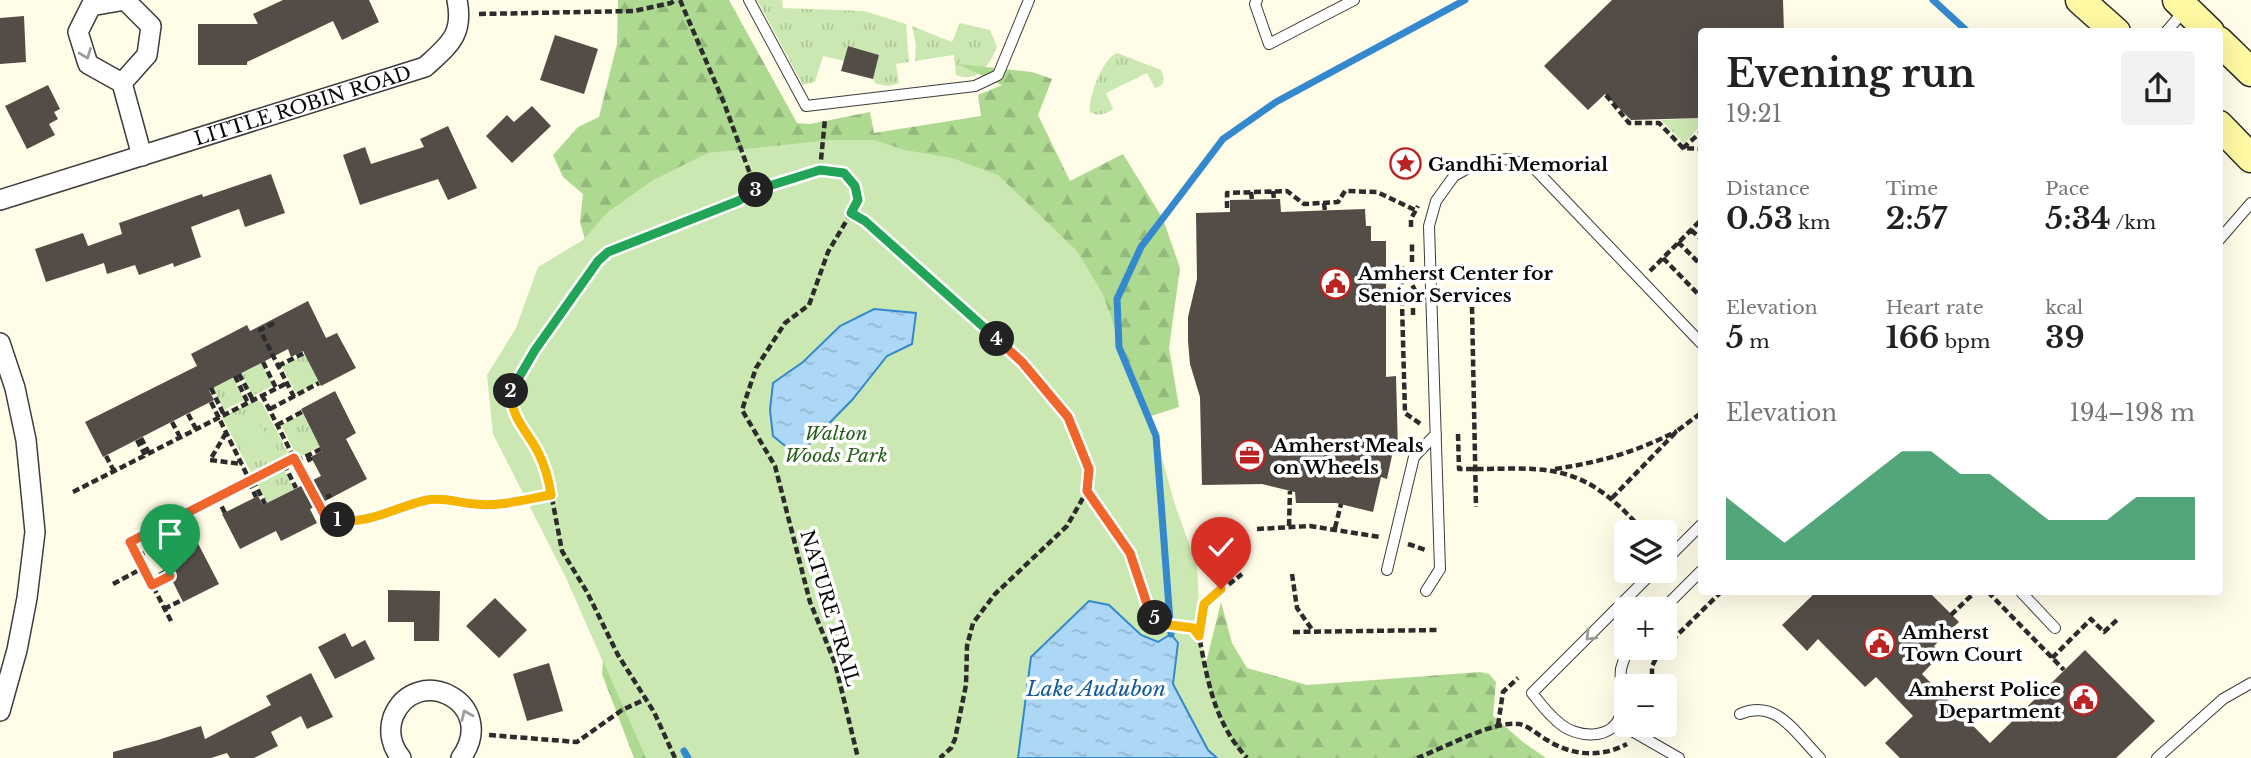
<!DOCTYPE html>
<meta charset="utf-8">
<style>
:root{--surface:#fff;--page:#f2f2f2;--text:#222;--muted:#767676;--accent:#0b8043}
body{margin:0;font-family:"Libre Baskerville",serif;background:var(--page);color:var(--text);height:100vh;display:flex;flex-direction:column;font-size:26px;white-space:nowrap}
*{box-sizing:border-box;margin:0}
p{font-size:23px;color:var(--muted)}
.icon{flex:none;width:38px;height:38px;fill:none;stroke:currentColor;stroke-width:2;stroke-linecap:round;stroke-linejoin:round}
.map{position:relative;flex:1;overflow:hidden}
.side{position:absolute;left:1698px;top:28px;width:525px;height:567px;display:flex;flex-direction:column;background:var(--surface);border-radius:7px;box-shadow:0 7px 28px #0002}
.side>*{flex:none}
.buttons{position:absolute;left:1614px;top:520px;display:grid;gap:14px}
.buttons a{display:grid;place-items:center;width:63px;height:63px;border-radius:7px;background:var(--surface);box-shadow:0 7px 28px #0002;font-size:35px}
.pin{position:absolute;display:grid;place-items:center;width:60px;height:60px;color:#fff;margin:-72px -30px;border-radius:50% 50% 50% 0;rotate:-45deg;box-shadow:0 0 7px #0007}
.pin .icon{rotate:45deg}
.km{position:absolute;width:35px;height:35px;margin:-18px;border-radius:50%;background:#222;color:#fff;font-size:19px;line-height:35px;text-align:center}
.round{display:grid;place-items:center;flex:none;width:74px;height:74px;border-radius:7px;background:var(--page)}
.headline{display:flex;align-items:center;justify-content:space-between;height:119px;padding:0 28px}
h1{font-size:38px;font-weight:800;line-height:52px}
.stats{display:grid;grid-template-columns:repeat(3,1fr);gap:10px;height:119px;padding:7px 28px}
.stats div{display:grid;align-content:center}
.stats b{font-size:30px;font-weight:800}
.stats small{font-size:19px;font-weight:400}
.stats p{font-size:19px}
.chart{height:196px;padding:14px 28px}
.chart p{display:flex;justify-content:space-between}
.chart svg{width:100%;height:126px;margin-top:7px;fill:var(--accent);opacity:.7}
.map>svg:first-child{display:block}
.grass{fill:url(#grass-tufts)}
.forest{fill:url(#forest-firs)}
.park{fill:#cce8b2}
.water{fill:url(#water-ripples);stroke:#3388ce;stroke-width:2}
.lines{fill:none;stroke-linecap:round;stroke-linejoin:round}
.stream{stroke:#3388ce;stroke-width:7}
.building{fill:#534c47}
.lane-casing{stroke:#3d3d3d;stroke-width:12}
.street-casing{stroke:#3d3d3d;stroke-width:22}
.secondary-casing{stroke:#2c2c2c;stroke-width:31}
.path{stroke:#2c2c2c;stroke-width:4.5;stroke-dasharray:7 3.5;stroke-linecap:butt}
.lane{stroke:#fff;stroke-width:10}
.street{stroke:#fff;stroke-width:19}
.secondary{stroke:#fff9a3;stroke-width:28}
.oneway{stroke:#9d9d9d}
.split-1-casing{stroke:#fff;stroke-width:14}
.split-2-casing{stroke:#fff;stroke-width:14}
.split-3-casing{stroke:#fff;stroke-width:14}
.split-4-casing{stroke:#fff;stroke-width:14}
.split-5-casing{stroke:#fff;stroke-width:14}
.split-6-casing{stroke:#fff;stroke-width:14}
.split-1{stroke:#f0652b;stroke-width:9}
.split-2{stroke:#f5b400;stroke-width:9}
.split-3{stroke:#22a559;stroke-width:9}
.split-4{stroke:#22a559;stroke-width:9}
.split-5{stroke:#f0652b;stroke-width:9}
.split-6{stroke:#f5b400;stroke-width:9}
.labels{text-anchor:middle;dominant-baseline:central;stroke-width:7;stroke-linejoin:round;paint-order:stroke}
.street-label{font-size:19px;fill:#0a0a0a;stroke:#fff}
.poi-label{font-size:19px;font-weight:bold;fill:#0a0a0a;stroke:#fff;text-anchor:start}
.park-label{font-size:19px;font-style:italic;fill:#26611b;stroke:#fff}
.water-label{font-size:21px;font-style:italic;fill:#145a9b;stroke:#fff}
</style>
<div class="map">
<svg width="2251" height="758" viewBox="0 0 2251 758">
<defs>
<pattern id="grass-tufts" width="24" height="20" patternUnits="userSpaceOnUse" patternTransform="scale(1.75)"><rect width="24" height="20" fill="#cce8b2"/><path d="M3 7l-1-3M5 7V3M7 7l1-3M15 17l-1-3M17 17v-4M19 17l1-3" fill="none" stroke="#aec698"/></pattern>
<pattern id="forest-firs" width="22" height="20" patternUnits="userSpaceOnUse" patternTransform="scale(1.75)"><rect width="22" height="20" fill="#aed991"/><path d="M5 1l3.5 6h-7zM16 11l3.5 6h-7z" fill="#94b97c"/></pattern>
<pattern id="water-ripples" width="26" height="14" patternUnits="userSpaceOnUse" patternTransform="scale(1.75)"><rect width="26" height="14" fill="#acd7f6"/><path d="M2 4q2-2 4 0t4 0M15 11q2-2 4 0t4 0" fill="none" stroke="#93b7d2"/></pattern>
</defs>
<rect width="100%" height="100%" fill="#fffce8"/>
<path class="grass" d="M757 0H782L783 8 864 11 906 24 909 62 896 64 899 83 889 86 876 84 873 79 879 55 848 46 844 61 823 56 815 82 803 85Z
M960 23 990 30 997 47C990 64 978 84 956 75L954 55 915 61 916 45 912 26 952 42Z
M1117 53 1161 70 1164 78 1162 85 1155 88 1147 73 1106 93 1113 109C1105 114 1099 117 1090 112 1088 97 1103 58 1117 53Z
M1701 118V125L1684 144 1661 120Z
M305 354 319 382 296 394 282 366Z
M261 363 273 385 253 396 241 373Z
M233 377 244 400 224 410 213 388Z
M256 400 262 403 288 453 286 460 253 477 222 417Z
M303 414 320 446 298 458 281 425Z
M283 468 294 489 267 503 257 482Z"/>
<path class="forest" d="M618 0H729L797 123 810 124 870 112 874 133 981 116 978 95 1002 85 958 64 1032 72 1052 79 1038 115 1070 181 1123 154 1163 219 1180 268 1169 348 1179 407 1148 417 1156 436 1018 758H634L602 674 603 661 568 582 590 257 580 222 583 194 563 177 553 155 578 127 599 117 617 44Z
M1221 602 1232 643 1247 668 1307 685 1481 672 1489 674 1496 682 1493 716 1523 742 1546 758H1216L1192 720Z"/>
<path class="park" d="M830 140H874L905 150 952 158 998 175 1077 251 1103 294 1134 384 1156 436 1175 505 1197 566 1201 643 1214 705 1236 746 1247 758H646L568 582 493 434 487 375 516 328 538 267 583 240 608 212 653 180 708 153Z
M255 424 262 427 275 451 258 460 244 456C234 435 235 434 255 424Z"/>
<path class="water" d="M874 309 916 313 912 344 887 356 852 400 806 447 789 449 773 436 770 410 773 383 803 362 840 326Z
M1089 601 1109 605 1141 635 1158 642 1171 634 1178 643 1173 684 1208 750 1217 758H1018L1031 657Z"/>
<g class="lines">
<path class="stream" d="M1933 0 1968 32
M1171 634 1156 436 1119 347 1117 299 1141 247 1223 139 1276 102 1465 0
M684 751 688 758"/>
</g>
<path class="building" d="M283 0H369L379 22 342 40 333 21 247 62V65H198V24H258L253 14Z
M1612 0H1783L1784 32H1701V118L1631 120 1605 94 1588 110 1544 66Z
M24 16 26 62 0 64V18Z
M555 35 598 49 584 94 540 80Z
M848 46 879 55 873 79 841 71Z
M48 85 60 109 54 112 58 119 49 124 55 135 27 149 5 106Z
M532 106 551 126 512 163 486 136 507 115 514 122Z
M448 126 477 188 448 200 438 179 360 205 343 155 365 147 371 164 424 147 420 139Z
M271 174 285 213 245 227 239 209 191 227 201 257 174 267 173 263 139 275 135 265 107 274 104 263 46 282 35 249 83 233 88 246 122 234 119 223 202 194 203 197Z
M1280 199 1281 212 1365 209 1366 226H1371V241H1386V377L1396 376 1398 451H1393L1387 479 1381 477 1373 512 1336 503H1296L1295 492 1262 484 1202 485 1200 397 1190 364 1188 341V317L1197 279 1196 213 1230 212V200Z
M308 301 326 338 337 333 356 368 321 386 303 351 291 357 288 349 209 390 214 400 103 457 85 422 197 366 191 354 247 325 250 331Z
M335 391 356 433 346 439 367 479 310 509 317 523 281 541 276 531 240 549 222 514 258 496 263 505 321 476 311 457 322 451 301 409Z
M189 526 219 584 183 602 154 544Z
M388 590 440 591 439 641H414V622H388Z
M1816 592H1929L1959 622 1934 646 1941 654 1922 674 1990 743 2085 650 2155 721 2116 758H1900L1885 743 1913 716 1876 677 1865 687 1818 639 1807 651 1782 625Z
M495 598 527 630 499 658 466 626Z
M345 633 352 647 365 640 375 659 335 679 318 647Z
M549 663 563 711 527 721 513 674Z
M311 673 333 717 307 729 301 716 271 732 278 746 254 758H230L227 753 211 758H113V752L158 740 201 726 205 739 271 705 266 696Z"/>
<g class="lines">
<defs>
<path id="lane" d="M749 0 806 106 975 86 998 75 1029 0
M1257 0 1255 4 1269 44 1354 0
M2166 32 2184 11
M2219 240 2251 203
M1664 562 1701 525
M1387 570 1414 457 1436 434
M1426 591 1440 569 1429 226 1436 201 1454 176 1481 161 1510 159 1534 168 1701 343
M2021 592 2055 628
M1663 609 1701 571
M1628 648C1626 654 1623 662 1621 669 1619 684 1625 697 1621 713 1614 741 1576 739 1558 722 1548 714 1540 703 1532 693L1655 570
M1740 714C1777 698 1796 734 1820 758
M1618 723 1679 758
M2157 758 2223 699 2251 683"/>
<g id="street">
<path d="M122 83 147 55 151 26 125 0 91 6 78 32 88 64 122 83 142 156"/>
<path id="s1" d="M0 200 425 67C449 45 464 35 457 0"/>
<path d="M0 343 15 388 26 440 35 532 27 598 17 650 0 711"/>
<path d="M401 758C392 747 388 732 393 717 416 661 500 703 461 758"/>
</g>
<path id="secondary" d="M2080 0 2116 32
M2177 0 2210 32
M2219 41 2251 72
M2219 125 2251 158"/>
</defs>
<use href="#lane" class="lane-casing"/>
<use href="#street" class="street-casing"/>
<use href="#secondary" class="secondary-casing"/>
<path class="path" d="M680 0 724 103 756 190
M479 14 634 11 671 3 675 0
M1606 95 1629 123H1659L1683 148 1701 149
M1683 148 1701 132
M820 170 825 119
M1273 191 1274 199
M1251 192 1252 200
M1324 203 1325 211
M1227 208V193L1287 191 1304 204 1338 202 1345 191 1377 192 1415 210
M851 213 828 252 809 305 785 323 756 368 742 410 775 466 810 602 835 663 858 758
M1411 227V219L1418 206
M1691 230 1701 239
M1678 242 1699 263
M1663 258 1701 297
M1412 262V243
M1401 267 1405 413 1422 425
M1402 267 1415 290
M1650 271 1701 220
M1472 307 1476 507
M1413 308V318
M274 323 260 330 294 397
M263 362 276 388
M278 366 304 353
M239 374 253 400
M235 376 248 403
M211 388 224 415
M262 395 318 505C326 516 335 521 349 521 377 521 401 505 428 500 444 497 460 503 476 504 500 507 527 499 551 495
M211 402 250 481
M270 409 319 383
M188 414 196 429
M172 422 180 437
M277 425 302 412
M226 433 210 460 242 464
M1458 434 1459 469C1539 470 1575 457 1635 522
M141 438 149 453
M137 440 145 455
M106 456 114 471
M296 461 321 449
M284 464 296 488
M298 466 312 458
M1555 469C1601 462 1636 452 1677 431
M253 480 265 504
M249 482 256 497
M73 492 287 383
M1087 492 1130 553 1151 614 1162 624 1193 628 1199 636C1208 682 1214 722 1247 758
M217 497 225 513
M1612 498 1677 431 1701 413
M317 502 331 495
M1289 526 1290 491
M1335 528 1341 504
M1257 529 1310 526 1380 537
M1408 544 1426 550
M138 556 155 547
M1292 574 1297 608 1313 631
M150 580 167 571
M113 584 143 568
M152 585 170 576
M1988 592 2064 670
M164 609 182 600
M1951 615 1975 592
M171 621 130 542 294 459
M1293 632 1437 630
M1199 635 1204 604 1242 574
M2052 658 2091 619 2104 632 2118 619
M1652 686V666L1659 653 1721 592
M1498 725 1503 692 1518 678
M489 735 577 742 622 710 646 699
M675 758 654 712 618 655 587 592 562 551 548 477 539 452 512 410 511 392 535 350 598 261 609 252 644 236 738 200 756 190 820 170 844 173 855 186 858 200 851 213 865 221 1022 362 1068 417 1089 469 1087 491 1067 526 995 594 973 623 967 646 966 685 955 739 951 748 940 758
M1417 758C1442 749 1494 720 1519 724 1529 726 1538 735 1547 740 1572 756 1601 758 1627 744"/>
<use href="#lane" class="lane"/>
<use href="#street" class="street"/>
<use href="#secondary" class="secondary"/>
</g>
<defs><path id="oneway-chevron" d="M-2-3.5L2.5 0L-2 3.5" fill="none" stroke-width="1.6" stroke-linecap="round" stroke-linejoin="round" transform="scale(1.75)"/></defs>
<g class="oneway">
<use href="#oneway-chevron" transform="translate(86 54) rotate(69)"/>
<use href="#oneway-chevron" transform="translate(1590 636) rotate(135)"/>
<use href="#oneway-chevron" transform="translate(466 715) rotate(-114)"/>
</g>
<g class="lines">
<defs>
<path id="split-1" d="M170 576 152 585 130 542 294 458 324 514 338 520"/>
<path id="split-2" d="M338 520C369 525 398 506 427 500 444 497 459 503 476 504 500 507 527 499 551 495 549 480 545 466 538 452 526 429 511 419 511 391"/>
<path id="split-3" d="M511 391 535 350 598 261 608 252 738 201 756 190"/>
<path id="split-4" d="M756 190 820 170 844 173 855 186 858 200 851 213 865 221 997 339"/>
<path id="split-5" d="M997 339 1022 362 1068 417 1089 469 1087 491 1130 553 1148 607 1155 618"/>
<path id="split-6" d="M1155 618 1162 624 1193 628 1199 636 1204 604 1221 589"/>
</defs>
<use href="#split-1" class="split-1-casing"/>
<use href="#split-2" class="split-2-casing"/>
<use href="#split-3" class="split-3-casing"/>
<use href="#split-4" class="split-4-casing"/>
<use href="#split-5" class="split-5-casing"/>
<use href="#split-6" class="split-6-casing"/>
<use href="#split-1" class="split-1"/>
<use href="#split-2" class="split-2"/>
<use href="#split-3" class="split-3"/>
<use href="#split-4" class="split-4"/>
<use href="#split-5" class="split-5"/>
<use href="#split-6" class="split-6"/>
</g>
<defs>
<symbol id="sight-ring" viewBox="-11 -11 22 22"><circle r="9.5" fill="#fff" stroke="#ba2322" stroke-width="1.5"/><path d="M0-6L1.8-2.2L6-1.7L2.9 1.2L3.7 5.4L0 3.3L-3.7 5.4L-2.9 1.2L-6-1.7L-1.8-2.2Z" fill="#ba2322"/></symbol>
<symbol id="civic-ring" viewBox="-11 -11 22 22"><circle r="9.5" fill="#fff" stroke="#ba2322" stroke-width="1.5"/><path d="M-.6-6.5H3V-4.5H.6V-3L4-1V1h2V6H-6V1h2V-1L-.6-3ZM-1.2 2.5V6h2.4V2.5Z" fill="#ba2322"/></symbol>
<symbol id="office-ring" viewBox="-11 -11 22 22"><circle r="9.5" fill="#fff" stroke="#ba2322" stroke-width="1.5"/><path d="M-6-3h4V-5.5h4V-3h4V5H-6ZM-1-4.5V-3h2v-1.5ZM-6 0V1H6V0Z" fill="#ba2322"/></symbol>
</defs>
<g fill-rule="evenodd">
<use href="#sight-ring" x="1388" y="146" width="35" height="35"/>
<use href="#civic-ring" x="1318" y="266" width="35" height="35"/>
<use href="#office-ring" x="1232" y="438" width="35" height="35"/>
<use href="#civic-ring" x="1862" y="626" width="35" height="35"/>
<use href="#civic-ring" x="2066" y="682" width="35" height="35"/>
</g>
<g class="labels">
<g class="street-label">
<text stroke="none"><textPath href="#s1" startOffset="317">LITTLE ROBIN ROAD</textPath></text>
<text transform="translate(830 608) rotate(73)">NATURE TRAIL</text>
</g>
<g class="poi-label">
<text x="1428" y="164">Gandhi Memorial</text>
<text x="1358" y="273">Amherst Center for<tspan x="1358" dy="22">Senior Services</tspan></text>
<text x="1273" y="445">Amherst Meals<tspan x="1273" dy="22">on Wheels</tspan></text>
<text x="1902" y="632">Amherst<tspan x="1902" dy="22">Town Court</tspan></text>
<text x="2061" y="689" text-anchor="end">Amherst Police<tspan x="2061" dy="22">Department</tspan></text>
</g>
<g class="park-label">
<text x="836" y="433">Walton<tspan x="836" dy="22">Woods Park</tspan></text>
</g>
<g class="water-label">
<text x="1096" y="689">Lake Audubon</text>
</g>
</g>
</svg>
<div class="buttons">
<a><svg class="icon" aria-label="layers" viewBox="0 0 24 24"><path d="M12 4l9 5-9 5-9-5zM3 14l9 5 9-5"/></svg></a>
<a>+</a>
<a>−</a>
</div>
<div class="pin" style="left:170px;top:576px;background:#1e9e55"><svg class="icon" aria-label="arrive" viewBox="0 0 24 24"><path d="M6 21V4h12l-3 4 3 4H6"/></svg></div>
<div class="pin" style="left:1221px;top:589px;background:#d93025"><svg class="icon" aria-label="check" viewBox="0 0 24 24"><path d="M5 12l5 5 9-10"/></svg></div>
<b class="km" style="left:338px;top:520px">1</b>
<b class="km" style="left:511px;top:391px">2</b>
<b class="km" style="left:756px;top:190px">3</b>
<b class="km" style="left:997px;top:339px">4</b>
<b class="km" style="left:1155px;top:618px">5</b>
<section class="side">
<div class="headline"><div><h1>Evening run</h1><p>19:21</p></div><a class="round"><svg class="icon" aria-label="share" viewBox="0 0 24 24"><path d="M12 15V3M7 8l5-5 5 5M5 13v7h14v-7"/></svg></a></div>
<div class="stats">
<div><p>Distance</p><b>0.53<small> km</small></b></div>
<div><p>Time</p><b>2:57</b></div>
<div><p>Pace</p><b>5:34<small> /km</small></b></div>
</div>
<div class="stats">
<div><p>Elevation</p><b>5<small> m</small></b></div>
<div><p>Heart rate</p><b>166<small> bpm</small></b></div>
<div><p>kcal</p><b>39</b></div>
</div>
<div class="chart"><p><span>Elevation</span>194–198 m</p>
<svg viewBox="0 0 160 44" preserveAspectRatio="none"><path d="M0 44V22L10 30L20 38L30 30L40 22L50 14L60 6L70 6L80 14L90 14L100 22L110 30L120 30L130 30L140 22L150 22L160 22V44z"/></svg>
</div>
</section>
</div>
